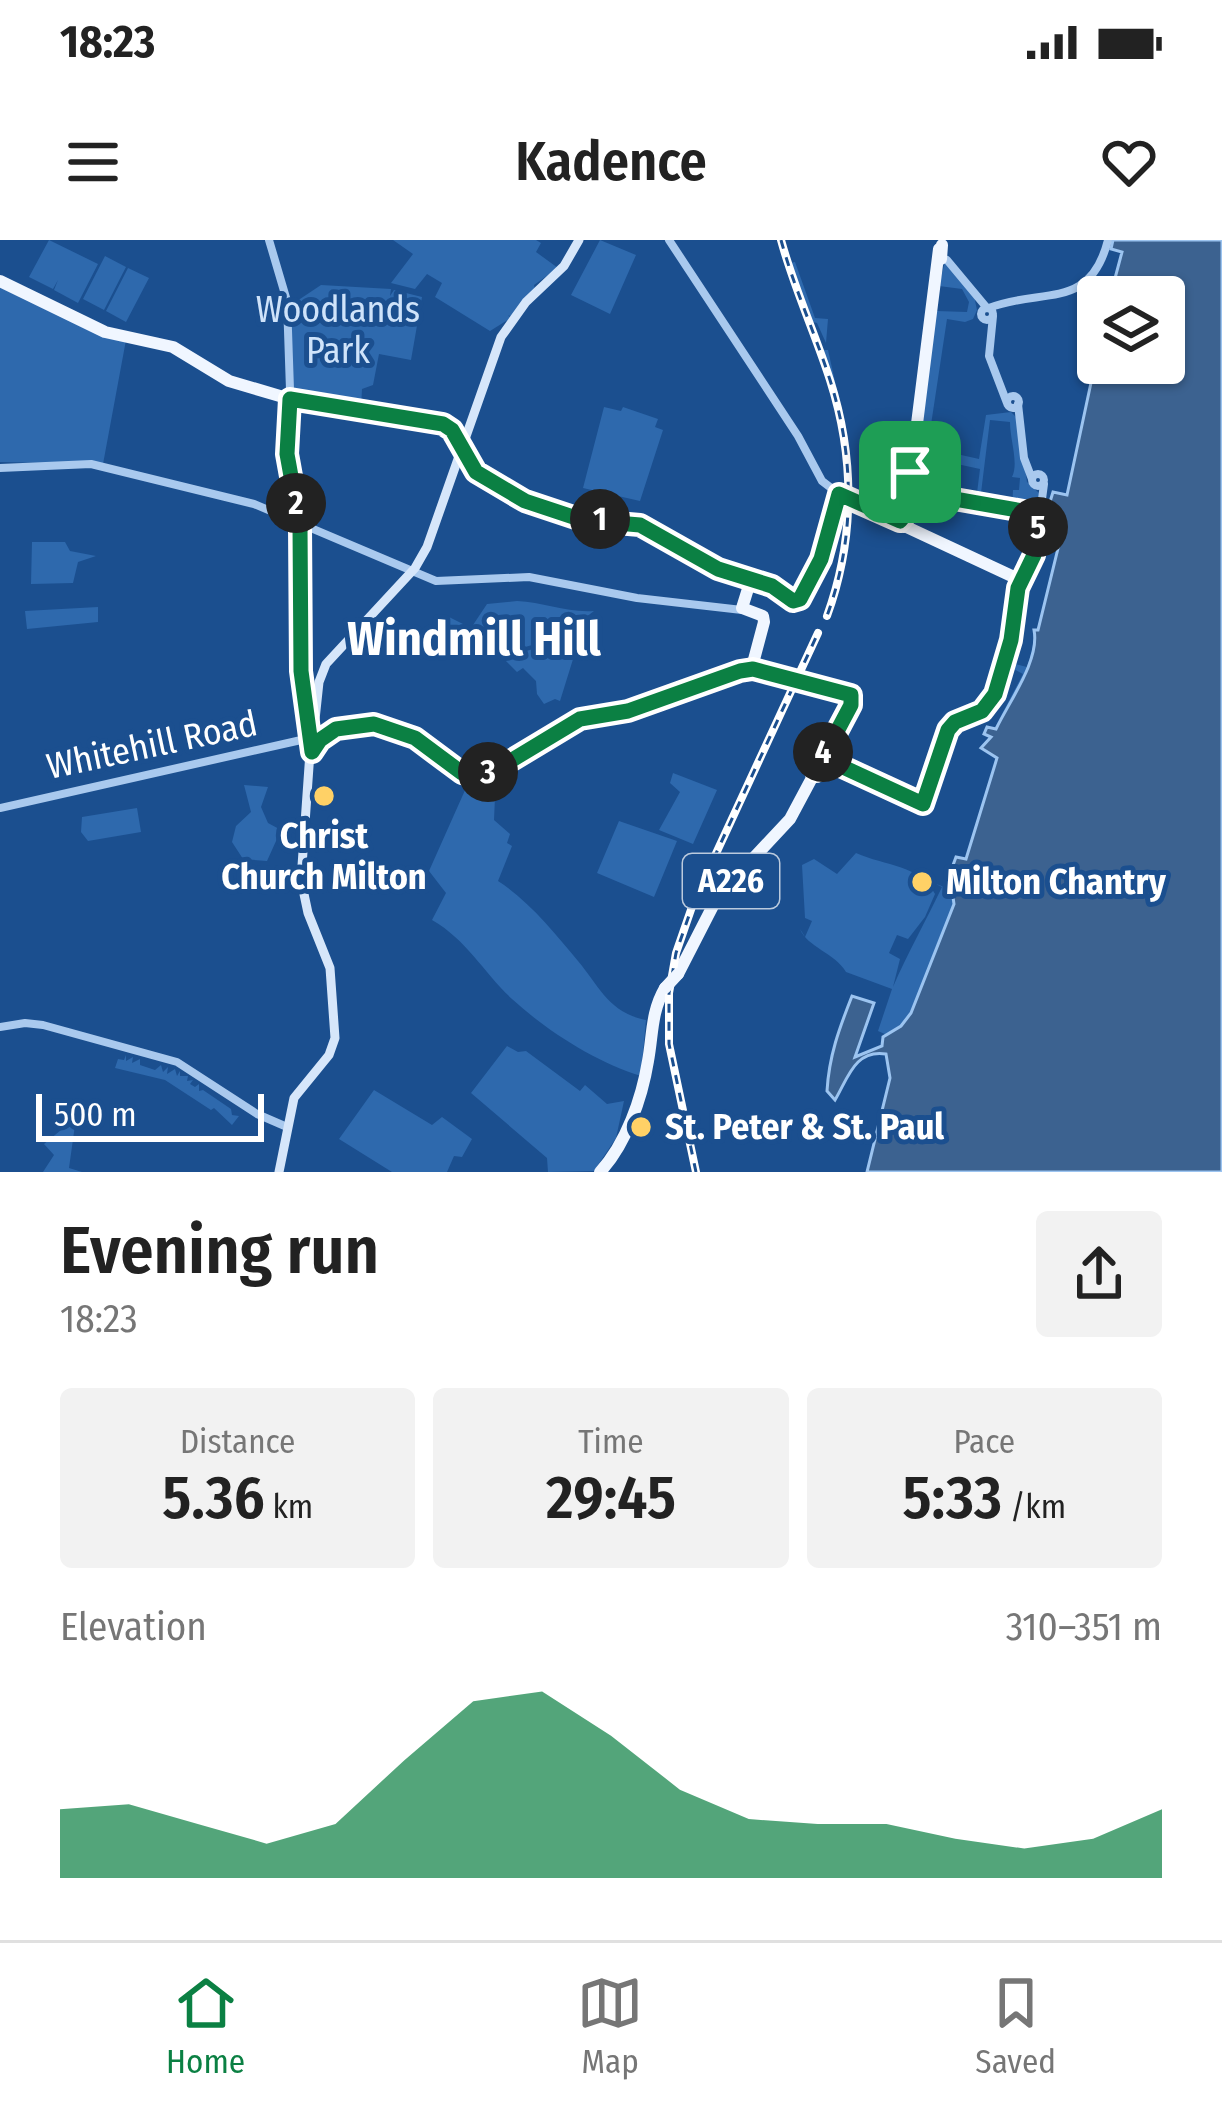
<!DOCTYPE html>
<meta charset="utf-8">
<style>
:root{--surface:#fff;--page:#f2f2f2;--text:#222;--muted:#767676;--line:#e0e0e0;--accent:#0b8043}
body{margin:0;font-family:"Fira Sans Condensed",sans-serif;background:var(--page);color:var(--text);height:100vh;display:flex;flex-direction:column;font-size:45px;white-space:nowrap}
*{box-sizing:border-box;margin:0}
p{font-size:39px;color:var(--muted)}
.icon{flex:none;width:66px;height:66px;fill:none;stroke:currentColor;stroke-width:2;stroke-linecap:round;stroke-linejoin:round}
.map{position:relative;height:932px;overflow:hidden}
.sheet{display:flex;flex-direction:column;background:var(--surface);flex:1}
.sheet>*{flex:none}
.fabs{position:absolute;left:1077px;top:36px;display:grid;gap:24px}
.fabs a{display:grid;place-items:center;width:108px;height:108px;border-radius:12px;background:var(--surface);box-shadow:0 3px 9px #0004;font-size:60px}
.scale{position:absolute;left:36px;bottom:30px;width:228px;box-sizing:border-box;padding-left:12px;border:6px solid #fff;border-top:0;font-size:33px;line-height:42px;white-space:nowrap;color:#fff;-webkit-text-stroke:9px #1b4f8f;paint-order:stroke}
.pin{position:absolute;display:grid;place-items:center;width:102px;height:102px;color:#fff;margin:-51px;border-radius:24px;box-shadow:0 6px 18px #0006}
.km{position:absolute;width:60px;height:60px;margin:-30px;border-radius:50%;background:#222;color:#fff;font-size:33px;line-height:60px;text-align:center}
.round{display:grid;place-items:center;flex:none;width:126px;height:126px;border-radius:12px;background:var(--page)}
.headline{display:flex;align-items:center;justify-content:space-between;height:204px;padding:0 60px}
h1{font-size:66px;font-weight:600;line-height:90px}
.stats{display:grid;grid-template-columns:repeat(3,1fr);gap:18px;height:204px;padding:12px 60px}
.stats div{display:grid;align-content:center;border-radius:12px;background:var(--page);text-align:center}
.stats b{font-size:60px;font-weight:600}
.stats small{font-size:33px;font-weight:400}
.stats p{font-size:33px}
.chart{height:336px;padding:24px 60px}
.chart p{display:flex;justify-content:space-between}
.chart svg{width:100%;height:216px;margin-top:12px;fill:var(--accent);opacity:.7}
.status{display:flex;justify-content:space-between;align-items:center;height:84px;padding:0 60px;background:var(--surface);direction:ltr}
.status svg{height:33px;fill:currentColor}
header{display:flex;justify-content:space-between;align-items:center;height:156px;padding:0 60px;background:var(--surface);font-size:54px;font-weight:600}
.tab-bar{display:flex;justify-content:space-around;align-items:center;height:168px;border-top:3px solid var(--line);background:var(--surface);font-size:33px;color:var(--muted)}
.tab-bar a{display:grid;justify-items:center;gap:6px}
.tab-bar .selected{color:var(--accent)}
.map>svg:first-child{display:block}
.green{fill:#2e69ad}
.water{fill:#3c6290;stroke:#9cc4f0;stroke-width:3}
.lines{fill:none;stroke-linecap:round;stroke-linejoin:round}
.tertiary{stroke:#a9c9ee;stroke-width:8}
.secondary{stroke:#d6e6fa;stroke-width:9}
.primary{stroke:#f0f6ff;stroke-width:12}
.rail-casing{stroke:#fff;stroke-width:8}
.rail{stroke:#1b4f8f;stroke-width:3;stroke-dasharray:9;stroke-linecap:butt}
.primary-bridge{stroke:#f0f6ff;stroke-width:12}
.route-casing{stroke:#fff;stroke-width:24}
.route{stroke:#0b8043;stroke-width:15}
.poi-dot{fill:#ffd166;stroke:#1b4f8f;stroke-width:4.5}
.labels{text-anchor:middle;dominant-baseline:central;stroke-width:10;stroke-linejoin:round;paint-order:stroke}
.shield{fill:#1b4f8f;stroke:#bbcadd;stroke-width:3}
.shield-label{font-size:33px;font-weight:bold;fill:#fff}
.park-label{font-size:36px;fill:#cfe3fa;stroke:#1b4f8f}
.street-label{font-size:36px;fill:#fff;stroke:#1b4f8f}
.poi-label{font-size:36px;font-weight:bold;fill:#fff;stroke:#1b4f8f;text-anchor:start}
.district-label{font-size:48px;font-weight:bold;fill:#fff;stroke:#1b4f8f}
</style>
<div class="status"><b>18:23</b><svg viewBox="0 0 49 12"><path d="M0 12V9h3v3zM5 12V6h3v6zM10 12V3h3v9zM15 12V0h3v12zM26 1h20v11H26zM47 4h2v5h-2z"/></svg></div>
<header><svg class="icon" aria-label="menu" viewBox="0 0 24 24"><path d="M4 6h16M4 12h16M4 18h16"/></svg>Kadence<svg class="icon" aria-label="heart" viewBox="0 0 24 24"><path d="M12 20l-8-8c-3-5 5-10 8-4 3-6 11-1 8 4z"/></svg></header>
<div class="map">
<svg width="1222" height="932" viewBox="0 0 1222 932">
<rect width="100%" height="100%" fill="#1b4f8f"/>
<path class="green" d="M49 0 98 24 78 63 54 50 58 40 53 49 29 37Z
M393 0H536L541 3 536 12 558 28 534 45 535 50 512 77 508 75 511 78 490 91 435 57 442 43 427 34 415 49 391 43 413 14Z
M600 0 636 15 610 74 571 55Z
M105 16 126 27 104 70 83 59Z
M945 21 974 56 977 70 973 79 965 82 947 79 924 231H937L948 212 979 219 986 175 1011 172 1018 179 1027 242 1039 253 1038 269H1012L1013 250H1019L1020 238 1012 237C1019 223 1010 200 1010 182L990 180 980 261H976L980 229 957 224 958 219 952 218 944 240 914 235 916 224 921 223 917 221 936 71 967 72 969 62 962 49 939 46Z
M795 22 815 78 828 79 826 103 817 83 813 82 823 110H828L847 195 854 260 834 148 789 23Z
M128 28 149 38 126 82 106 71Z
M0 45 126 100 103 224 0 222Z
M321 45 391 49 390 56 394 50 422 57 411 120 379 114 373 145 362 149 361 168 330 159 300 157 293 148 291 65Z
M1098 110V123L976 699 888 804 875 810 882 806 883 797 887 795 878 791 892 749 846 732C835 713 807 707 800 689L805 697 812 681 805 678 802 625 814 619 837 634 856 613C885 626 921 625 935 654L925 677 908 699 897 695 889 713 900 719 893 747C908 712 926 681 942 647L936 644 953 650 957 641 954 636 962 619H966L997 518 984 511 985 506 1023 434 1010 427 1011 423 1027 427 1036 398 1034 390H1038L1062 292 1044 284 1045 280 1053 282 1057 268 1049 265 1053 252 1067 255Z
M604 167 621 171 623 167 658 179 655 187 663 190 640 261 583 248Z
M32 302H65L70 311 96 316 78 322 73 343 31 344Z
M517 361C544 362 567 373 594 371 571 390 514 423 486 403L466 413 461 409 459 412 438 407 447 376 471 388 487 364Z
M98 367V382L27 389 25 371Z
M586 380 589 383 581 399 568 394 557 410 574 416 560 461 555 459 544 464 537 454 536 441 523 428 517 432 503 418 533 409Z
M673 533 717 550 693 604 659 590 680 552 670 543Z
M496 534 494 580 510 594 507 603 512 606 498 641C528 660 555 693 578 721 599 746 609 773 646 780L641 836C596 822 548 792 512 759 484 733 467 700 432 680L446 653 429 631 470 539Z
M244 545 268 547 261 567 268 583 281 590 267 621 243 619 232 602 236 586 251 572Z
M137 568 141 592 88 601 81 592 82 577Z
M619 581 677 601 654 657 597 633Z
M507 806 518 812 526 811 580 851 585 845 607 864 624 861 616 898 594 931 548 932 547 918 471 853Z
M126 815V821L133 817 132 823 140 819V825L155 830 161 825 163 832 168 827 167 834 175 829 177 836 180 831V836H188L187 841 193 840 190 844 195 847 199 844V851L203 850 231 869 232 875 239 876 232 885 214 868 211 870 165 840 115 828 118 819 124 820Z
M374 850 432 885 442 877 472 899 462 917 454 916 447 932H392L339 899Z
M75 885 69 928 82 932H43L54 915 44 904 61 890Z"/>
<path class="water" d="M1113 0H1222V932H867L890 838 886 814C855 809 848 838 835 860L827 851C829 816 839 789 852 756L874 763 855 817 882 806 883 797 901 786 911 773 954 664 952 650 957 641 949 636 956 617 966 619 997 518 981 508 991 497 984 494 987 487 996 489C1010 460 1040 420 1034 390H1038L1062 292 1044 284 1045 280 1053 282 1057 268 1049 265 1053 252 1067 255 1098 110V123H1164V57H1110L1122 12 1111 9Z"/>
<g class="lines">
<path class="tertiary" d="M269 0 287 61 290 150 287 214 299 279 301 431 311 489
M669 0 798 196 822 241 839 254
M947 20 987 68
M981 74a6 6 0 1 1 12 0a6 6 0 1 1-12 0Z
M989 68C1041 47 1090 72 1108 0
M993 76 989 116 1007 163
M1007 162a6 6 0 1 1 12 0a6 6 0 1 1-12 0Z
M1018 164 1024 218 1032 239
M0 228 91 224 254 264 436 341 529 337 637 358 742 370
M1032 240a6 6 0 1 1 12 0a6 6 0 1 1-12 0Z
M1040 274 1044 244
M320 492 366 480 389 482 407 491 462 533 475 536 502 526 580 479 628 471 753 429
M0 568 310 498
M0 787 25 783 43 785 177 822 257 874 287 887"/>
<path class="secondary" d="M909 251 1040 274 1034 315 1020 344
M314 489 319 442 326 424 415 328 427 307 501 97 526 62 564 26 579 0
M312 512 322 495 311 489 309 497 320 501
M279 932 294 858 329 815 335 798 330 728 308 673 301 640 311 498"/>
<path class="primary" d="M0 41 105 92 173 107 229 141 290 159 444 184 476 232 506 251 577 278 640 285 718 329 773 346 793 361 800 360 821 319 839 254 843 256
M853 262 1016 338
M904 287 939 9
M751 339 742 368 763 376 764 382 752 427 793 441
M832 522 923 564 948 491C959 477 978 478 989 465 1008 442 1016 371 1021 342L1016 338
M678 734 718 656 790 579 852 463 846 452 800 442
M600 932C626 904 642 858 648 821 653 794 651 772 665 748"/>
<defs>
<path id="rail" d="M781 0C794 48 815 93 830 140 855 218 855 299 827 376
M696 932 669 804V753L676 713 694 661 818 393"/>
</defs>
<use href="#rail" class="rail-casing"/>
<use href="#rail" class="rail"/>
<path class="primary-bridge" d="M941 19 942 5
M843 256 853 262
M793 441 800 442
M665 748 678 734"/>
</g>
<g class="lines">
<defs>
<path id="route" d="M910 232 905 275 900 281 839 254 821 319 800 359 793 361 772 346 718 329 640 285 582 280 525 261 476 232 452 190 443 184 290 159 287 214 300 286 301 431 312 512 320 500 336 489 374 484 415 498 462 533 475 536 502 526 580 479 628 471 740 431 753 429 851 455V465L816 531 832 522 923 564 948 490 955 482 982 471 995 454 1011 400 1018 348 1034 315 1040 274 909 251 910 232"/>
</defs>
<use href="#route" class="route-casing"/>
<use href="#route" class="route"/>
</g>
<g class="poi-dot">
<circle cx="324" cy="556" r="12"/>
<circle cx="922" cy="642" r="12"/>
<circle cx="641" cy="887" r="12"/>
</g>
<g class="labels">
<rect class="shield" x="683" y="614" width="96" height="54" rx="9"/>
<g class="shield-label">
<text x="731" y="641">A226</text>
</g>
<g class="park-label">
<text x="338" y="70">Woodlands<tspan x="338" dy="41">Park</tspan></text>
</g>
<g class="street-label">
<text transform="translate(152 505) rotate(-12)">Whitehill Road</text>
</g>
<g class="poi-label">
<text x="324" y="596" text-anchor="middle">Christ<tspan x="324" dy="41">Church Milton</tspan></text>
<text x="946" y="642">Milton Chantry</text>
<text x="665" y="887">St. Peter &amp; St. Paul</text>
</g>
<g class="district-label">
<text x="474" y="399">Windmill Hill</text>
</g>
</g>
</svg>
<div class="fabs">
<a><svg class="icon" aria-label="layers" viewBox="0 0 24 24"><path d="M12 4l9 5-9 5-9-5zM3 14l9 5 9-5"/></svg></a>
</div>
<div class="scale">500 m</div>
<div class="pin" style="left:910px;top:232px;background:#1e9e55"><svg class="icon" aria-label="arrive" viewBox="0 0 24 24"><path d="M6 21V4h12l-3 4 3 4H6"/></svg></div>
<b class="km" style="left:600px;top:279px">1</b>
<b class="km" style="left:296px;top:263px">2</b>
<b class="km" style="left:488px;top:532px">3</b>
<b class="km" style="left:823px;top:512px">4</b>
<b class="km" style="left:1038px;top:287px">5</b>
</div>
<section class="sheet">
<div class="headline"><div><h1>Evening run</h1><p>18:23</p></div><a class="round"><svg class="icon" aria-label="share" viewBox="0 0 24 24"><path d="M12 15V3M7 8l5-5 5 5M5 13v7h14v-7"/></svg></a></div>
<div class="stats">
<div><p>Distance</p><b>5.36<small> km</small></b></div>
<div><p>Time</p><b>29:45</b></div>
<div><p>Pace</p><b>5:33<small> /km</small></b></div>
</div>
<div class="chart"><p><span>Elevation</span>310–351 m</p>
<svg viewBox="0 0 160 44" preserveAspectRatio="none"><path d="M0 44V30L10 29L20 33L30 37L40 33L50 20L60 8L70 6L80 15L90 26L100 32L110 33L120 33L130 36L140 38L150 36L160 30V44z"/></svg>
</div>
</section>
<nav class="tab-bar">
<a class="selected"><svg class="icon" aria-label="home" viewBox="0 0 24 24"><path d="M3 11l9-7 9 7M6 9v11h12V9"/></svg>Home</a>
<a><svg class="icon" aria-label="map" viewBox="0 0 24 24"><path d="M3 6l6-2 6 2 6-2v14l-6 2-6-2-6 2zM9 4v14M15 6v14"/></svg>Map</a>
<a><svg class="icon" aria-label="saved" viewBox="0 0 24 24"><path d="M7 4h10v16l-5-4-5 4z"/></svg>Saved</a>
</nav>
